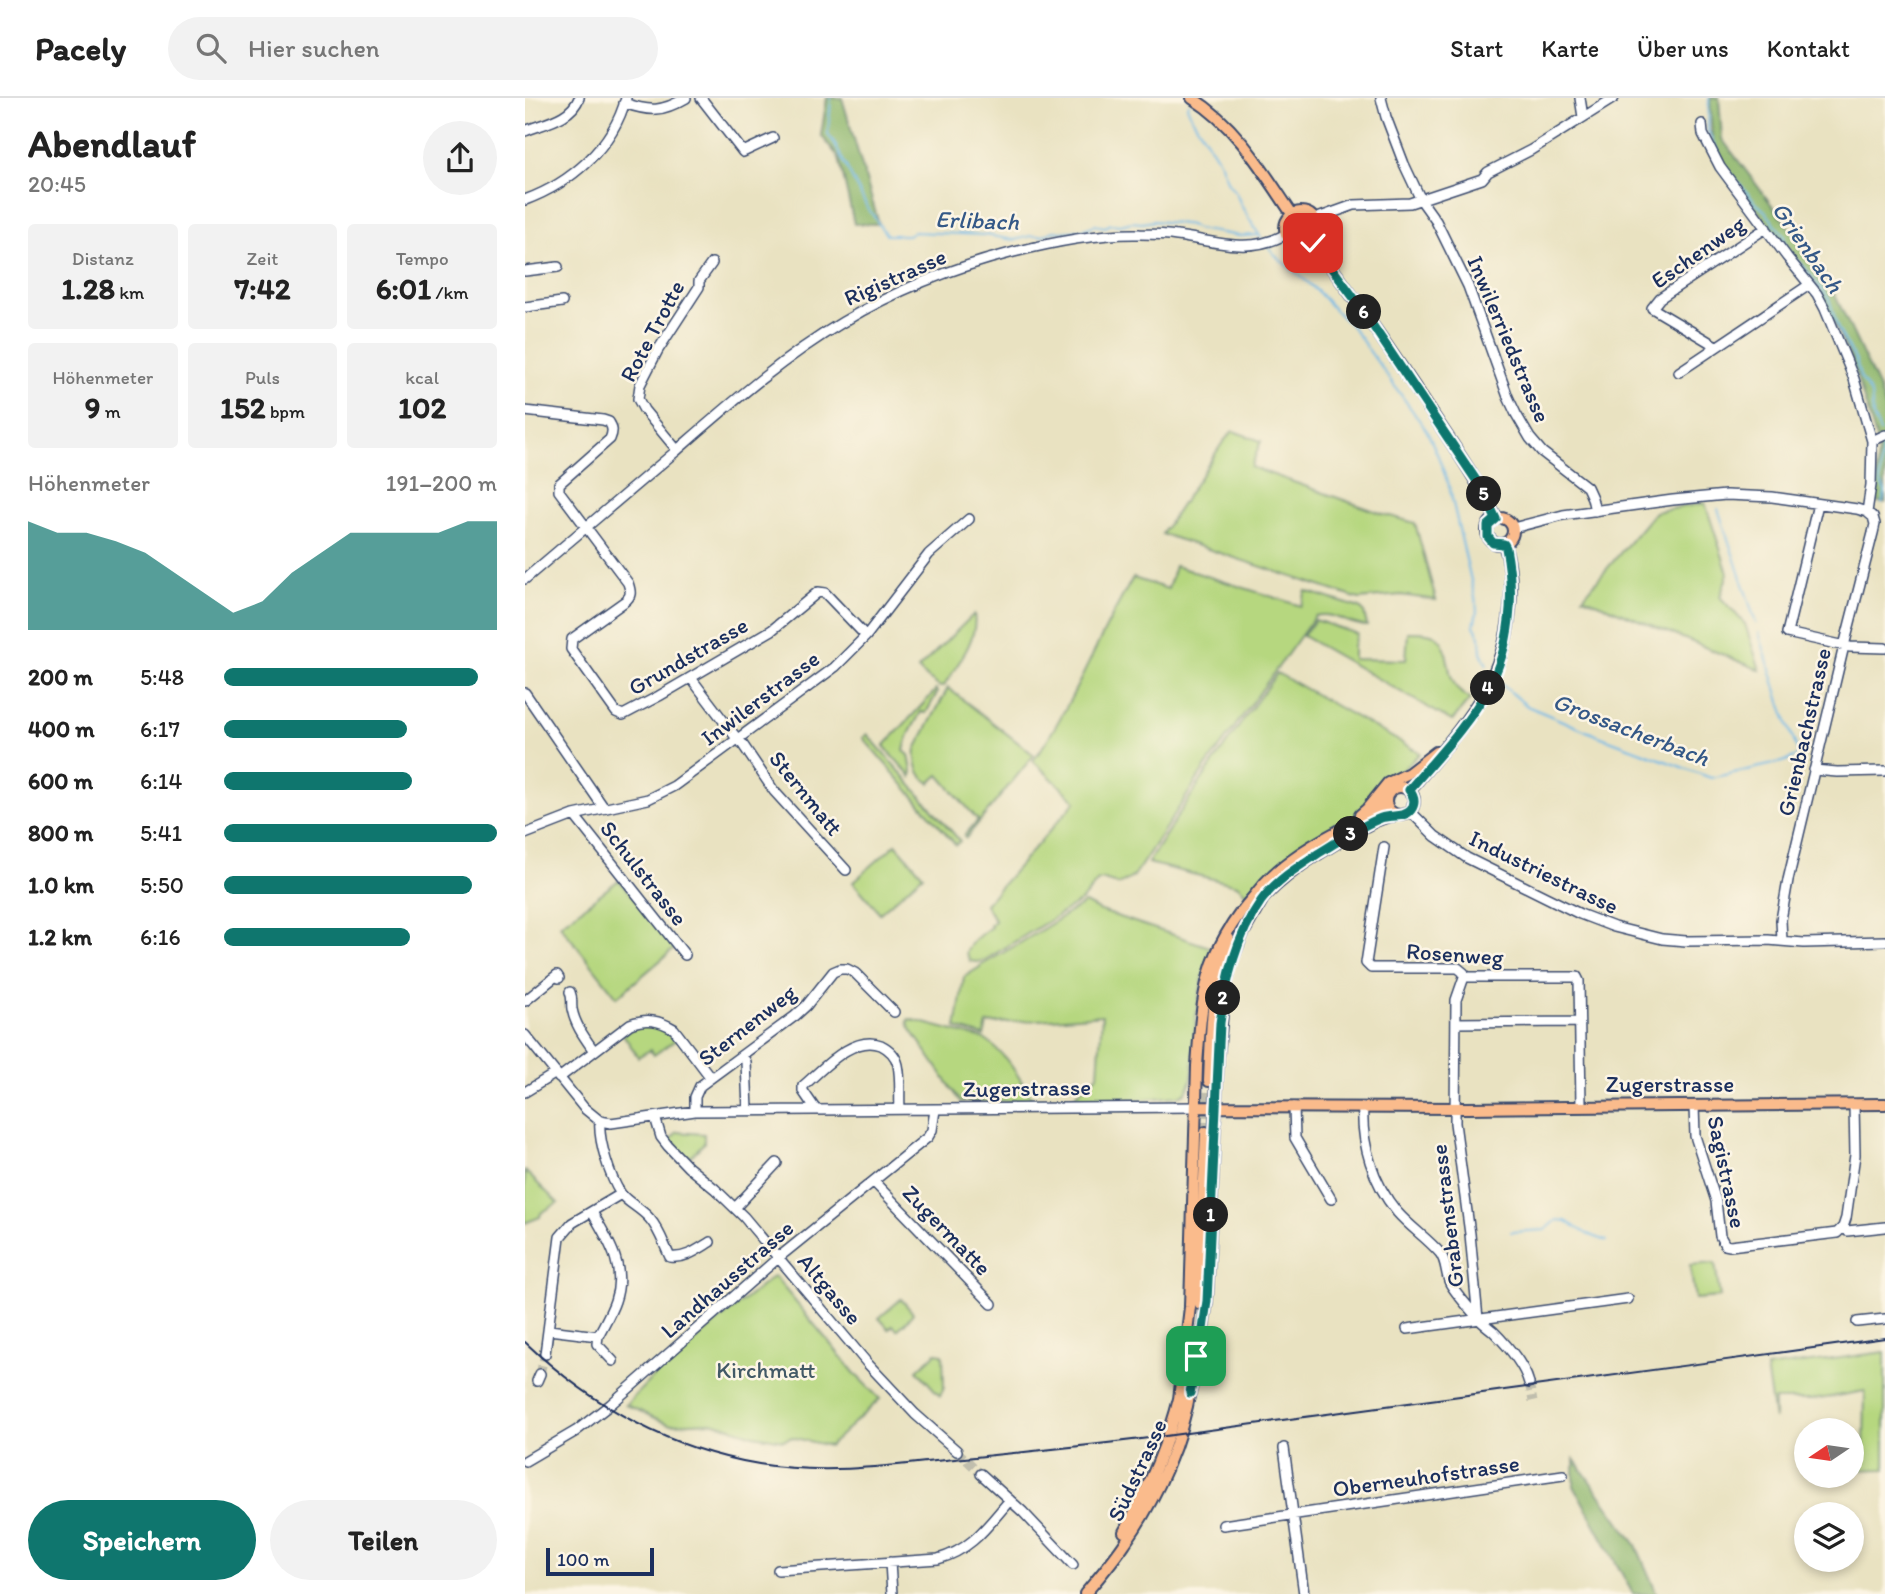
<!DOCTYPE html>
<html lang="de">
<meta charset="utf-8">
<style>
:root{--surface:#fff;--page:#f2f2f2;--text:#222;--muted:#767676;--line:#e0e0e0;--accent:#0f766e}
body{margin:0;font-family:Itim,sans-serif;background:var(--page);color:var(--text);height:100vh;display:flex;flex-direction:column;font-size:26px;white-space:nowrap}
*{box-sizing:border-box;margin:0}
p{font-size:23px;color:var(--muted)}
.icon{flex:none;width:38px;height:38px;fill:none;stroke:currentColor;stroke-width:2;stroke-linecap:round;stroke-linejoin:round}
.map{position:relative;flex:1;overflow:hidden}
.panel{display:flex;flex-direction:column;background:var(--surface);width:525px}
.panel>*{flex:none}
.needle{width:46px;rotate:257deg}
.tools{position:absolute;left:1269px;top:1320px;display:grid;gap:14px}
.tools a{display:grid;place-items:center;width:70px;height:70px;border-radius:50%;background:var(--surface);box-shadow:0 4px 10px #0003;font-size:35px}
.scale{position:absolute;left:21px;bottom:18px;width:108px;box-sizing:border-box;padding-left:7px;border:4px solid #1b2f5e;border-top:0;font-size:19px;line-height:24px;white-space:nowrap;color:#1b2f5e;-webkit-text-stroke:5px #fcf5e5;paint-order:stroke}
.pin{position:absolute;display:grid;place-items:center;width:60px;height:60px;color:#fff;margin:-30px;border-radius:14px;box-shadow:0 4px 10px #0006}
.km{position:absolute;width:35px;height:35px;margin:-18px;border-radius:50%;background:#222;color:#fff;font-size:19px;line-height:35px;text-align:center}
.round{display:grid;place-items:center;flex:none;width:74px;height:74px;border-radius:37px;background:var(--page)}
.summary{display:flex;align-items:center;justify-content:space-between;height:119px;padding:0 28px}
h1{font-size:38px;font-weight:700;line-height:52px}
.stats{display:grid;grid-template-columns:repeat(3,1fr);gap:10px;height:119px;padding:7px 28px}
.stats div{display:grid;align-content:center;border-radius:7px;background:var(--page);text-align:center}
.stats b{font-size:30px;font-weight:700}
.stats small{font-size:19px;font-weight:400}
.stats p{font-size:19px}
.chart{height:196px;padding:14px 28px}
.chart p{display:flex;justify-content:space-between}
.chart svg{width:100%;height:126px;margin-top:7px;fill:var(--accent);opacity:.7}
.primary-button{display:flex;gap:14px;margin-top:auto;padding:14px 28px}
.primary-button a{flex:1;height:80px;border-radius:42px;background:var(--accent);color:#fff;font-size:28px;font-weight:700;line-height:80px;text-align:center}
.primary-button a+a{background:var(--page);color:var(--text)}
ul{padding:0 28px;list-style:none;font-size:23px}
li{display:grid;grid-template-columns:112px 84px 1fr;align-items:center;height:52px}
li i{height:18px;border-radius:9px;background:var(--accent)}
header{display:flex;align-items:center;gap:42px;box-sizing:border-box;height:98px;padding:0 35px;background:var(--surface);border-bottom:2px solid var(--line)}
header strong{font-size:33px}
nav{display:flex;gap:38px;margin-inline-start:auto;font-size:24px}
.search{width:490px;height:63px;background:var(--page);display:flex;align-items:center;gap:18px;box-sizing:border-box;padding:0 24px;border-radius:38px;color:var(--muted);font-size:26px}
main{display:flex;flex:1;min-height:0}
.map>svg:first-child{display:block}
.green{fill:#b6d77f;stroke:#68836e;stroke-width:2}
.forest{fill:#90b86e;stroke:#567466;stroke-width:2}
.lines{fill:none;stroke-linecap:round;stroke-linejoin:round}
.stream{stroke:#6eb8e7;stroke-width:2}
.minor-tunnel{stroke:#c0bead;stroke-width:9;stroke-dasharray:9 4.5;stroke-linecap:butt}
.major-tunnel{stroke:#c0bead;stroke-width:10;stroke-dasharray:10 5;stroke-linecap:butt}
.minor-casing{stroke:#3a4a6d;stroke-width:12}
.major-casing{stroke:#3a4a6d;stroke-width:14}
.minor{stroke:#fff;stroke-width:9}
.major{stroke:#fabb8c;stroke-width:10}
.rail{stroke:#1b2f5e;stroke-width:2}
.route-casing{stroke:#fff;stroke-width:14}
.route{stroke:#0f766e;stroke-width:9}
.labels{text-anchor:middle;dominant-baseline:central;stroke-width:5;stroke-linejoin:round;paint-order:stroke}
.street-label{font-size:23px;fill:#1b2f5e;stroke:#fcf5e5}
.park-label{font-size:23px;fill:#425966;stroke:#fcf5e5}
.water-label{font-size:24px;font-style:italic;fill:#345887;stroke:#fcf5e5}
</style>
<header>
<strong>Pacely</strong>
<div class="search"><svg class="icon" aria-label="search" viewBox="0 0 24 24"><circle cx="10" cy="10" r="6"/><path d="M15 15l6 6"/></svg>Hier suchen</div>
<nav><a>Start</a><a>Karte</a><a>Über uns</a><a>Kontakt</a></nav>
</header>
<main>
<section class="panel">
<div class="summary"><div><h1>Abendlauf</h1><p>20:45</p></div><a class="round"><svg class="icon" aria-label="share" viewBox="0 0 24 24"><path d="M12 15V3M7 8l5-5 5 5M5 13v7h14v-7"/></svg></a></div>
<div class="stats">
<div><p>Distanz</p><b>1.28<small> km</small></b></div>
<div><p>Zeit</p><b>7:42</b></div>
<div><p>Tempo</p><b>6:01<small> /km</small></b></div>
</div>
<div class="stats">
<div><p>Höhenmeter</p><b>9<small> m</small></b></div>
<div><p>Puls</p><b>152<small> bpm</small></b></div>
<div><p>kcal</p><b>102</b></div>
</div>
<div class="chart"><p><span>Höhenmeter</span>191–200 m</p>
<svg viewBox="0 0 160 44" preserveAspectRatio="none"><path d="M0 44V6L10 10L20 10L30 13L40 17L50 24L60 31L70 38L80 34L90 24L100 17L110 10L120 10L130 10L140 10L150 6L160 6V44z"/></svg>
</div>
<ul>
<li><b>200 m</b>5:48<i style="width:93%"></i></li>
<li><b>400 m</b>6:17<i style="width:67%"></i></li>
<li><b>600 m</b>6:14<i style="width:69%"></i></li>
<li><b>800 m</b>5:41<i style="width:100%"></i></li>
<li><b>1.0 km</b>5:50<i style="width:91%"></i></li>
<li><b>1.2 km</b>6:16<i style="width:68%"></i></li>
</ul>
<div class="primary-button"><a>Speichern</a><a>Teilen</a></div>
</section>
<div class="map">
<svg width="1360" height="1496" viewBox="0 0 1360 1496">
<rect width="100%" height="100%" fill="#fcf5e5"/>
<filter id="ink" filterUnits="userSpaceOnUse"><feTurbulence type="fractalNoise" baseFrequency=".0143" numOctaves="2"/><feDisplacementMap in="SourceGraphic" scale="14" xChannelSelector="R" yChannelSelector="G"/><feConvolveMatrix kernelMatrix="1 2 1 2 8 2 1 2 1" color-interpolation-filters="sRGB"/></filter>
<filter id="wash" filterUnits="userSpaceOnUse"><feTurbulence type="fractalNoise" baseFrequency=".00686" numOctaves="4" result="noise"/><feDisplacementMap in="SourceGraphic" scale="28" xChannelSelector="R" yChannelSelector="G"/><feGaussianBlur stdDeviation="1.57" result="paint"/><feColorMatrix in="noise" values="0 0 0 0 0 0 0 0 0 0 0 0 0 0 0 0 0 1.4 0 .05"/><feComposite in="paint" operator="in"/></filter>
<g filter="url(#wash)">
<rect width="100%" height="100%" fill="#e9e2c1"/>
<path class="green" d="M708 333 736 343 726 369 858 416 890 425 911 502 876 497 834 501 637 436 698 344Z
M1180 405 1203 475 1195 499 1220 526 1235 572 1058 499 1130 414Z
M650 468 776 508 781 493 835 510 839 514 842 528C825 528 808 513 790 518L680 670 609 778 594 787 579 782 573 783 556 803 460 862 452 864 445 863 441 855C444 845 457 835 466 829L465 827 470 823 460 806 551 703 508 663C549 606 572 540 608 480L643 491Z
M449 516C454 541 431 568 419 588L415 589 401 579 393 571Z
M790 522 832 536 828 548V561L881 562 883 534C891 534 903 533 911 538 925 547 921 572 929 585 932 593 938 597 945 601L927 623 778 538Z
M752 575 895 655 878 672 861 684 831 717 774 751 732 787 723 797 712 787 623 765C663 699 707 637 752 575Z
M423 590 509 657 441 740 439 738 453 722 414 677 405 685C393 679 389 663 391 651Z
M411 592 412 595 401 615 396 614C389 627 381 639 379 653L384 657 387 673 386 679 359 648Z
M342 636 435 743 431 747 338 640Z
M371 746 398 777 355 815 328 784Z
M94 782 150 850 92 899 35 827Z
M560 805 573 812 688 850C677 876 672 904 670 931 667 951 673 979 660 995L654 998 620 1001 545 1002 573 977 577 917 462 926 459 938 431 930 439 879 455 869V868L495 845Z
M384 921 459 941C480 954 495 980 507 1001L505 1003 436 1004 385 930 383 924Z
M127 926 141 931 152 941 129 957 125 952 113 959 98 936 111 928Z
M152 1034 179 1036V1045L161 1063 144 1044Z
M0 1073 33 1105 16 1115 15 1119 0 1125Z
M1190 1165 1195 1199 1170 1201 1165 1167Z
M249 1178 332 1278 355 1301 304 1348 266 1339 258 1342 229 1337 187 1324 144 1326 101 1307 137 1269Z
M376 1201 388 1215 380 1225 372 1232 368 1227 364 1231 354 1220Z
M1360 1254V1371L1327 1372V1356L1339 1350 1340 1293 1288 1302H1249V1321L1241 1270Z
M411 1255 418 1256 419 1289 415 1298 392 1272Z"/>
<path class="forest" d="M302 0H317L354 126H329L314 60 296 37Z
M1185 0H1194L1197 41 1302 180 1355 293 1360 309V405L1351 404 1353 347 1327 263 1290 186 1200 71 1187 47Z
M1049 1361 1111 1447 1132 1496H1108L1049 1388Z"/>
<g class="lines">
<path class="stream" d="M306 0 303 37 308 43 343 111C351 119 354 129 362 137H383L388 134 461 137 489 142 506 138H517L529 133 536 134 557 132 570 127 580 129 586 126 595 127 607 124 617 125 629 123 652 125 665 127 672 131 715 138 733 137
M1184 0 1183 33 1197 63
M664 5 662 8 666 18 695 64 703 85 711 95 717 109 736 140
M1201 70 1230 104 1240 113 1259 138 1260 148 1267 159 1277 166 1304 201 1313 231 1331 263 1335 279 1346 296 1348 319 1355 334
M742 147C755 166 774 175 790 191 803 203 811 216 825 226L902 333 913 358 924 388 951 504 952 513 949 528 955 538 956 554 962 567
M1357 406 1360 394 1355 383 1357 343
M1193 411 1231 525
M1234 535 1256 607 1274 657 1278 662
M975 585 1002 608 1071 637 1186 680 1258 664 1274 657
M986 1134 1020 1132 1032 1122 1041 1123 1062 1136 1082 1143"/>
</g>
</g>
<g filter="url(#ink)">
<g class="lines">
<path class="minor-tunnel" d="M15 1276 20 1256
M1004 1285 1008 1303
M432 1353 456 1376"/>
<path class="major-tunnel" d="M681 1034 684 983"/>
<defs>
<path id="minor" d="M176 0 218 54 248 40
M856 0 861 19 879 66 896 102 911 123 943 188 983 299 991 316 1005 340 1017 354 1062 389 1067 400 1070 413
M1055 0 1058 19
M99 5C125 14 137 14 161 0
M1177 26 1178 36 1195 69 1262 159 1292 196 1300 211 1329 281 1347 343 1346 387 1342 414
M0 33C19 25 46 21 54 0
M0 102C46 85 88 49 101 0
M790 121 829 107 885 105 957 81 963 74 1006 52 1089 0
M0 173 33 169
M0 209 37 204
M1191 248 1127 210 1135 200 1241 130
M1154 274 1284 187
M0 313 78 322 84 324C88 330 88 334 85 341L34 386V393L103 485C106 494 107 498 99 504L47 541 46 551 91 614 98 617 134 598 247 532 293 494 300 495 341 538
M1347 343 1360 337
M152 352 119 312 113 301 115 287 133 252 174 189V183L187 165
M1293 406 1262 535 1325 549 1360 550
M988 430 1038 417 1148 402 1201 397 1247 399 1332 411 1342 414 1348 419 1350 426 1348 435 1319 548 1263 782 1256 822 1257 843
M0 481C50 439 100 396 150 354 203 308 257 260 318 224 371 192 430 169 489 154 530 144 573 135 615 136 627 136 640 136 652 138 689 143 725 157 761 136
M166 580 213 642
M0 595 79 710
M214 641 249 693 321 772
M1289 672 1312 674 1360 673
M885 713 910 738 942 760 1055 816 1089 829 1137 841 1161 843 1243 842 1279 845 1360 843
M49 717 160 857
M0 736 49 717 123 701 149 688 310 569 341 538 404 456 444 421
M859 749 841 865 846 870H933L939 875V879
M939 879 931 902 930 1025 945 1136 953 1221
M939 879H1052L1054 883 1056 1007
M45 894C48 901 46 904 47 911 50 927 60 940 69 953
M0 903 32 877 34 880
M931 925 1054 924
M0 937 59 1010 75 1023 86 1025 170 1013 672 1009
M217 957 221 964 223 1012
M34 980 105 926C122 920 134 922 149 931L186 980
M0 994 31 975
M1329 1006 1330 1057 1321 1120 1318 1129 1322 1133 1360 1129
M1169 1008 1170 1038 1191 1103 1195 1138 1200 1147 1205 1148 1312 1135 1318 1129
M769 1009 770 1040 806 1101
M838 1009C836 1046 848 1085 872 1114 885 1129 902 1140 915 1155 922 1164 920 1175 925 1185 930 1194 944 1210 952 1219 956 1224 962 1228 968 1233 982 1247 999 1266 1004 1285
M291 1012 278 993V988C298 971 328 936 356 947 364 951 371 958 373 967 376 981 374 997 375 1011
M170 1013V999L175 988 270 918 281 908 308 874 315 871H322L330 875 369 914
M130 1019 136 1039 143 1048 163 1069 190 1091 219 1119 343 1266 390 1316 432 1353
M75 1023C73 1042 85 1080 96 1096 103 1105 117 1111 125 1121 134 1131 139 1147 145 1159 160 1161 172 1152 185 1144
M349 1084 467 1206
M210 1110 252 1065
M1332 1224 1360 1221
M882 1231 1103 1201
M24 1232 73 1238C79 1226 86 1215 90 1203 102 1169 83 1142 67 1114
M73 1238 72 1246 88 1263
M20 1256 35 1139 47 1125 96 1096
M12 1283 15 1276
M759 1350 779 1496
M0 1363 51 1333 86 1306 253 1160 403 1039 407 1032 410 1012
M456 1376 498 1414 548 1467
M698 1427 1038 1377
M365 1464 367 1496
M253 1472 413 1461C448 1451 462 1428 485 1402"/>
<path id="major" d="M667 0C712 28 738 73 767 116
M760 130a16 16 0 1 1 32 0a16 16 0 1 1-32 0Z
M786 142C829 198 868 256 907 315 929 349 953 383 971 420
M962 433a13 13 0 1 1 26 0a13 13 0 1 1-26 0Z
M861 703a14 14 0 1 1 28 0a14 14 0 1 1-28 0Z
M884 693C931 634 979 590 985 511 987 490 986 466 979 446
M835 717 842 711 863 685 884 675 911 654
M726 803C746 771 783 749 815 732 831 724 850 717 861 703
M732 807C757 777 789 758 823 738 839 729 853 719 872 717
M684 983C686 936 686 885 704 841
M672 1009 942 1010 1360 1006
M675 1206V1177L681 1034
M665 1295 674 1259 682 1203 693 959 699 895 706 864 717 837 737 802
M654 1301 665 1209 672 968C677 896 680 853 730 797
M599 1434C624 1390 643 1346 655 1297
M560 1496C574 1479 588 1463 600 1445 632 1400 657 1343 666 1288"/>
</defs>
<use href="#minor" class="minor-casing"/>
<use href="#major" class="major-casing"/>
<use href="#minor" class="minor"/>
<use href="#major" class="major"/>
<path class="rail" d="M0 1244C66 1307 143 1351 234 1366 299 1377 365 1368 430 1361 500 1354 571 1347 640 1338 880 1307 1120 1273 1360 1240"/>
</g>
</g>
<g class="lines" filter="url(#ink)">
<defs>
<path id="route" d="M671 1258 665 1295 674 1259 682 1203 695 925C701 882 711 839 736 803 750 783 774 768 794 755 814 743 835 728 856 720 865 717 880 720 886 712 891 705 889 698 884 692 911 660 942 628 963 591 986 549 990 496 981 450L979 446 968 445 963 439V428L971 421 957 391 832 204 788 145"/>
</defs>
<use href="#route" class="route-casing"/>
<use href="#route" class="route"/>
</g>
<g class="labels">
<g class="street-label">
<text transform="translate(1173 154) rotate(-35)">Eschenweg</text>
<text transform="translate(370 179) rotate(-24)">Rigistrasse</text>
<text transform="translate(127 233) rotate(-62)">Rote Trotte</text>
<text transform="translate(984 241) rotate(67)">Inwilerriedstrasse</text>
<text transform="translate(163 558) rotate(-30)">Grundstrasse</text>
<text transform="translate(235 600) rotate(-37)">Inwilerstrasse</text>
<text transform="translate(1279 634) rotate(-77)">Grienbachstrasse</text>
<text transform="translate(281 695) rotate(51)">Sternmatt</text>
<text transform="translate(1019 774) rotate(26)">Industriestrasse</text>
<text transform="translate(119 775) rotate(52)">Schulstrasse</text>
<text transform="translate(930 856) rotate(4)">Rosenweg</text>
<text transform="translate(222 927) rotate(-38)">Sternenweg</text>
<text x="1145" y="986">Zugerstrasse</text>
<text transform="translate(502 990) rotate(-1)">Zugerstrasse</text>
<text transform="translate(1202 1074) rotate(78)">Sagistrasse</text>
<text transform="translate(922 1118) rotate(-97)">Grabenstrasse</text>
<text transform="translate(422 1132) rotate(46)">Zugermatte</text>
<text transform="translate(202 1181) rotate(-41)">Landhausstrasse</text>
<text transform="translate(305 1191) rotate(50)">Altgasse</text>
<text transform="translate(612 1372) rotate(-65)">Südstrasse</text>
<text transform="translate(901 1378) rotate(-8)">Oberneuhofstrasse</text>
</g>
<g class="park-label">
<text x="241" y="1272">Kirchmatt</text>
</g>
<g class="water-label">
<text transform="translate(452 122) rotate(2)">Erlibach</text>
<text transform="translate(1283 149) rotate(55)">Grienbach</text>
<text transform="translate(1106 631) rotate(21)">Grossacherbach</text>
</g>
</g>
</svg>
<div class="tools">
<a><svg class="needle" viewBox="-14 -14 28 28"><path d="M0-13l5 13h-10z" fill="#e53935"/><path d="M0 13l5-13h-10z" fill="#767676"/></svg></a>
<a><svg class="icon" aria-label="layers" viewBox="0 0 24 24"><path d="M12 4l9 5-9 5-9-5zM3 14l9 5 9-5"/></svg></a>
</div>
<div class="scale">100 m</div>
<div class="pin" style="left:671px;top:1258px;background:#1e9e55"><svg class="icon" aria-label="arrive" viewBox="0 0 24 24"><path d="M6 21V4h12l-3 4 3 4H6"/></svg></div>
<div class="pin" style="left:788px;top:145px;background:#d93025"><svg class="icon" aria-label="check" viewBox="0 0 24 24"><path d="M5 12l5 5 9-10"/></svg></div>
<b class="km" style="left:686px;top:1117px">1</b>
<b class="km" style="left:698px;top:900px">2</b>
<b class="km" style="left:826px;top:736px">3</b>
<b class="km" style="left:963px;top:590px">4</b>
<b class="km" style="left:959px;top:396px">5</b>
<b class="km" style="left:839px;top:214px">6</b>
</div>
</main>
